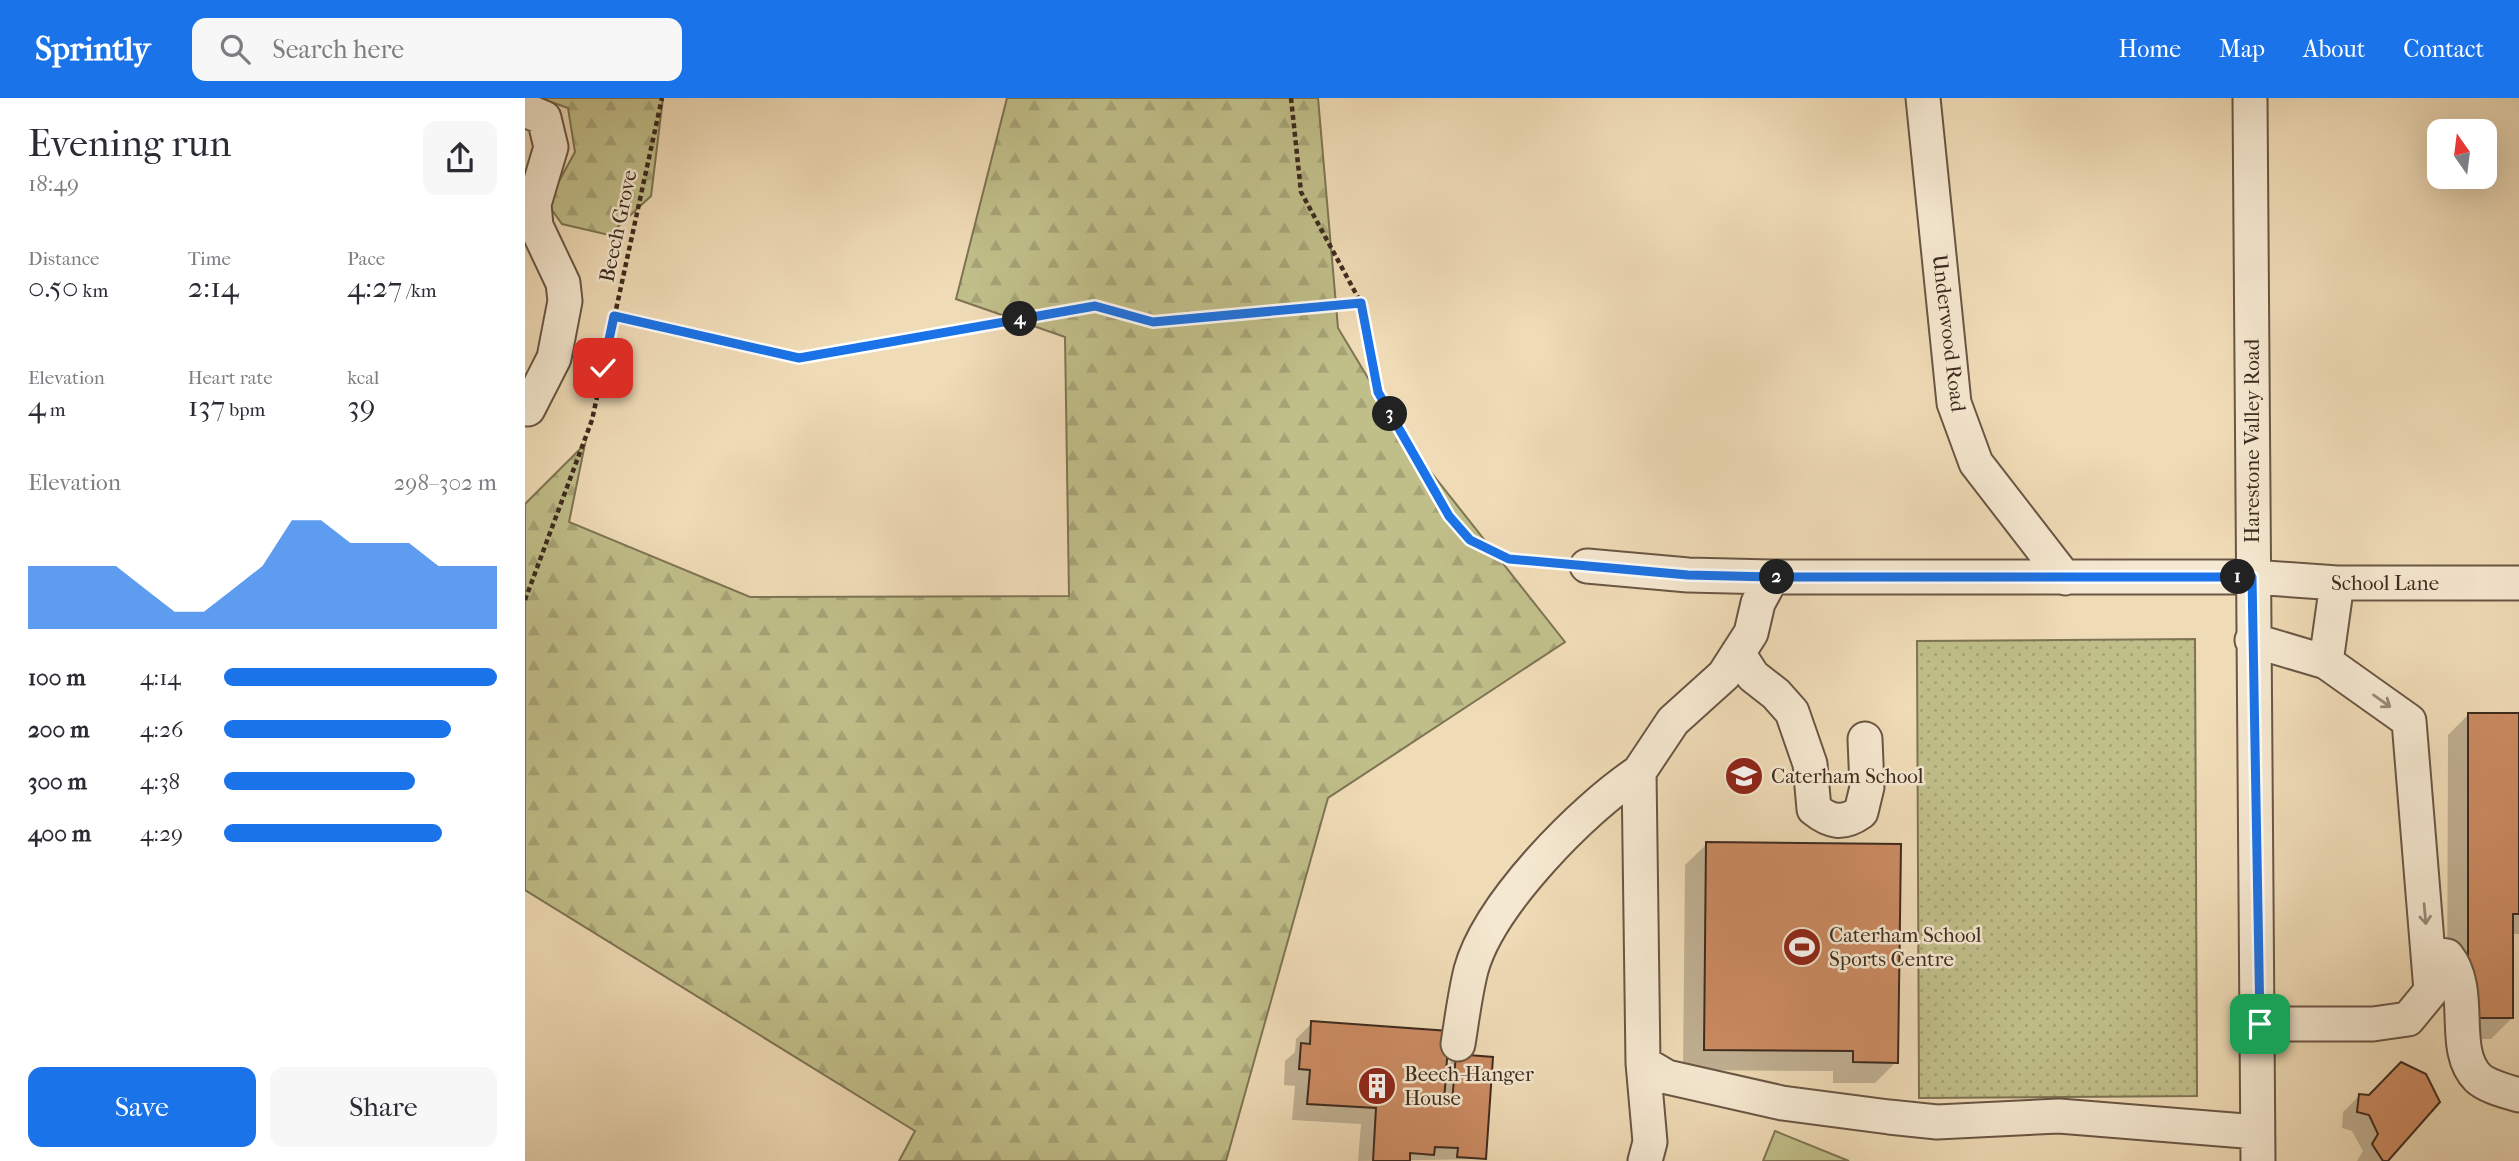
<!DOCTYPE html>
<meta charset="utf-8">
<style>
:root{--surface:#fff;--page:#f7f7f7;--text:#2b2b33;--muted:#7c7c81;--accent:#1a73e8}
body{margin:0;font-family:"IM FELL French Canon",serif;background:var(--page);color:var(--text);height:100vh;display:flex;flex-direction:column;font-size:26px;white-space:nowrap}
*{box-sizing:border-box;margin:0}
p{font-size:23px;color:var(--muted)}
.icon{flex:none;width:38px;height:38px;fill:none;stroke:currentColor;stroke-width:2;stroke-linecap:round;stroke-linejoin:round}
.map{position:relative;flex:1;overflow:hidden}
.drawer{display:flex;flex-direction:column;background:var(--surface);width:525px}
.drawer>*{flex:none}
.needle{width:46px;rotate:346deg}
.controls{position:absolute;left:1902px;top:21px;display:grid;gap:14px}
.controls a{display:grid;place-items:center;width:70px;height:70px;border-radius:14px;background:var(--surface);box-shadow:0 7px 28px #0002;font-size:35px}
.pin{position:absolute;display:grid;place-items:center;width:60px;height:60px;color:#fff;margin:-30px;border-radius:14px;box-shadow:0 4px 10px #0006}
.km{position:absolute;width:35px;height:35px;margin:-18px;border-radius:50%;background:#222;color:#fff;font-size:19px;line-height:35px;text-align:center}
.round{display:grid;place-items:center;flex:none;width:74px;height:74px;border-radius:14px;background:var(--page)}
.overview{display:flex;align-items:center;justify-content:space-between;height:119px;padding:0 28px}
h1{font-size:38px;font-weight:600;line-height:52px}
.figures{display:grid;grid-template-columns:repeat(3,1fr);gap:10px;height:119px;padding:7px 28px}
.figures div{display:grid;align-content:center}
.figures b{font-size:30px;font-weight:600}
.figures small{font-size:19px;font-weight:400}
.figures p{font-size:19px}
.chart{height:196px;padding:14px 28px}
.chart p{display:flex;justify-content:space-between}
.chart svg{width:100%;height:126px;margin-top:7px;fill:var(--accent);opacity:.7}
.action{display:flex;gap:14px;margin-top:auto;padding:14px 28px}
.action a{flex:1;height:80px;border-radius:14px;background:var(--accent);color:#fff;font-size:28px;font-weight:600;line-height:80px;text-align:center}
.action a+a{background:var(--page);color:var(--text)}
ul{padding:0 28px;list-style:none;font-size:23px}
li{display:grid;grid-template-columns:112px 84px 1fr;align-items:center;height:52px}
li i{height:18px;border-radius:9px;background:var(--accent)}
header{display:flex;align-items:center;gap:42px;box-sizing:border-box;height:98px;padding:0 35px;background:var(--accent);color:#fff}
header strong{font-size:33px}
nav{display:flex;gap:38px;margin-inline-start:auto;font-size:24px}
.search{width:490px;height:63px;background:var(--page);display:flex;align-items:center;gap:18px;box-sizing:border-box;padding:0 24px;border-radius:14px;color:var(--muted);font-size:26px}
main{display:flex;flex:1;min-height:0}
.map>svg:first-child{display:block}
.green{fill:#c0be89;stroke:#7e7454;stroke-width:2}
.forest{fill:url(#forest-firs);stroke:#7e7454;stroke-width:2}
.park{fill:url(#park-dots);stroke:#7e7454;stroke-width:2}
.shadow{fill:#0003}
.building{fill:#cc8b62;stroke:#3d2a1e;stroke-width:2}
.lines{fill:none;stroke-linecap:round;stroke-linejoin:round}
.minor-casing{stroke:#6a5644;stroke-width:37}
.path{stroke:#3d2a1e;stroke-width:4.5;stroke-dasharray:5 3.5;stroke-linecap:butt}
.minor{stroke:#f5e8d0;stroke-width:33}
.oneway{stroke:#998977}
.route-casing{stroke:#fff;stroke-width:14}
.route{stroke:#1a73e8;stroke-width:9}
.labels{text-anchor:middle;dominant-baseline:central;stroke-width:5;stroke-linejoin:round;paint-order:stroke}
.street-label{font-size:21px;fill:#3d2a1e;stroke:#f5e8d0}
.poi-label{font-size:21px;fill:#3d2a1e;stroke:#f5e8d0;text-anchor:start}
</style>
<header>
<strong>Sprintly</strong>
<div class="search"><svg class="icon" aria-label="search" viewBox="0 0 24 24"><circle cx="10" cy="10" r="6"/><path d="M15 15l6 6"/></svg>Search here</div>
<nav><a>Home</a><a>Map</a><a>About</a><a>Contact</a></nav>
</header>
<main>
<section class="drawer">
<div class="overview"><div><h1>Evening run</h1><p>18:49</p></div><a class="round"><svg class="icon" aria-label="share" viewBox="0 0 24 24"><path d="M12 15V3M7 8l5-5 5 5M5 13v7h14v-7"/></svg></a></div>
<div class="figures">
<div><p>Distance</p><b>0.50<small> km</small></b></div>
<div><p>Time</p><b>2:14</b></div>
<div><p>Pace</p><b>4:27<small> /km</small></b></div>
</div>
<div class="figures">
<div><p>Elevation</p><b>4<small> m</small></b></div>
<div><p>Heart rate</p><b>137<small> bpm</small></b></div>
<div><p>kcal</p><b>39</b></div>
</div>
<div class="chart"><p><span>Elevation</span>298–302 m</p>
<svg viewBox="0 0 160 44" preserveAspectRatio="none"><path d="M0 44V22L10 22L20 22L30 22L40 30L50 38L60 38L70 30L80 22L90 6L100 6L110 14L120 14L130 14L140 22L150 22L160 22V44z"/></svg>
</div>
<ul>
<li><b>100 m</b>4:14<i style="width:100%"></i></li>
<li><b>200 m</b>4:26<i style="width:83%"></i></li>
<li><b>300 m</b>4:38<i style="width:70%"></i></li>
<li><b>400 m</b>4:29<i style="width:80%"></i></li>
</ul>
<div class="action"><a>Save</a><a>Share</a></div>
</section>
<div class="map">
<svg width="1994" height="1063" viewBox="0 0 1994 1063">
<defs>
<pattern id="forest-firs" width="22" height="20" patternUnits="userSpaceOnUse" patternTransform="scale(1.75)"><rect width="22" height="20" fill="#c0be89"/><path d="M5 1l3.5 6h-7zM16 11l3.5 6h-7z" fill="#a6a376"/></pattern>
<pattern id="park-dots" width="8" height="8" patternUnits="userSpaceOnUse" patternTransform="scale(1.75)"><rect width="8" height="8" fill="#c0be89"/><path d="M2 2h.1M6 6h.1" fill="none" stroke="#a6a376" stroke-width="1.8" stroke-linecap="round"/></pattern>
</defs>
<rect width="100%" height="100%" fill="#efdbb6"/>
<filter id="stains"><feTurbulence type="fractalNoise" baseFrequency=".00286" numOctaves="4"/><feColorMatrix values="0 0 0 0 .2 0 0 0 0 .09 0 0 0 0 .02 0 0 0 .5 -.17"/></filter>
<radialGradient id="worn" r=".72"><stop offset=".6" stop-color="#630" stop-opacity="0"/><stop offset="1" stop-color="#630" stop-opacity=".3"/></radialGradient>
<path class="green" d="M1250 1033 1324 1063H1238Z"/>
<path class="forest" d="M15 0H138L126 98 84 137 37 126 22 105 50 54 43 10Z
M482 0H793L813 230 879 340 1040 544 803 700 701 1063H374L390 1033 0 792V406L60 346 44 424 225 499 544 498 540 239 431 201Z"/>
<path class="park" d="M1670 541 1672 998 1394 1000 1392 543Z"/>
<path class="shadow" d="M1944 616H1994V836H1987V920L1966 941H1922L1923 637Z
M1182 746 1371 964 1350 985H1308V973L1158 972 1160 767Z
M787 925 920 970 932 958 959 1061 833 1063 836 1026 767 1022 770 988 759 987 760 963 770 954 771 941Z
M1834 998H1844L1861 1063H1832L1838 1053 1827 1033 1817 1030 1818 1014Z"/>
<path class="building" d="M1943 615H1994V816H1988V920H1943Z
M1181 744 1376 746 1373 965 1328 964V953L1179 952Z
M786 923 924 933 919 1004 927 1005 931 956 968 959 961 1061 932 1059 933 1050 910 1049 909 1057 885 1055V1063H848L851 1010 782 1006 785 972 774 971 776 945 785 946Z
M1876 964 1901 976 1915 1004 1863 1063H1858L1847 1046 1853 1036 1844 1017 1832 1014 1834 996 1844 997Z"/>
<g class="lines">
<defs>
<path id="minor" d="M1398 0 1429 305 1451 365 1540 480
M1725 0 1733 1063
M0 12 19 20 26 49 9 106 11 128 38 185 40 203 29 260 3 311
M1062 468 1163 477 1247 479H1727L1812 485H1994
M1247 479 1233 505 1226 535 1199 577 1148 623 1114 674 1118 965 1142 979 1257 1005 1364 1019 1412 1024 1534 1018 1732 1034
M1727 542 1801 564 1884 623 1906 893 1883 921 1848 926H1735
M1213 555 1228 578 1251 596 1267 614 1285 666 1289 711C1305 724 1318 727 1336 714L1342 689 1340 641
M1801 564 1812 485
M1903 855 1922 858C1950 893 1924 951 1953 980 1963 989 1981 993 1994 997
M933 946C937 921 940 896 946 872 964 806 1058 711 1114 674
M1118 965 1125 1044 1120 1063"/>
</defs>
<use href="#minor" class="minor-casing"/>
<path class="path" d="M766 0 776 94 836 205 853 294 924 418 945 442 984 461 1034 465
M89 217 274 260 570 208 628 224 836 205
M0 502 67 322 137 0"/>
<use href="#minor" class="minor"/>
</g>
<defs><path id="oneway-shaft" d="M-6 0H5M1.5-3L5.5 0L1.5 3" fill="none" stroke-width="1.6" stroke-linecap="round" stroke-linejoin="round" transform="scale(1.75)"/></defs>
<g class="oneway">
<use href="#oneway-shaft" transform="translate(1857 603) rotate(35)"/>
<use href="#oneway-shaft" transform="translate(1900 816) rotate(85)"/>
</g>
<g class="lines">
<defs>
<path id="route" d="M78 270 89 218 274 260 570 208 628 224 836 205 853 294 924 418 945 442 984 461 1163 477 1247 479H1727L1735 926"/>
</defs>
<use href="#route" class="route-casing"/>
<use href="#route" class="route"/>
</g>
<defs>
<symbol id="school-disc" viewBox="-11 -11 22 22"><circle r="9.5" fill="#8f2418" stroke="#f5e8d0"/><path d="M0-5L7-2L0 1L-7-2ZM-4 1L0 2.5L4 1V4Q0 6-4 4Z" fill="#fff"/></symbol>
<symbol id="stadium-disc" viewBox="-11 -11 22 22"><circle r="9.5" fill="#8f2418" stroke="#f5e8d0"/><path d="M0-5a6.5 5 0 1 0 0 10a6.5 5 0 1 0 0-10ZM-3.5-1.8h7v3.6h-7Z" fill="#fff"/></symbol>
<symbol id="building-disc" viewBox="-11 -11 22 22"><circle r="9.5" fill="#8f2418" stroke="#f5e8d0"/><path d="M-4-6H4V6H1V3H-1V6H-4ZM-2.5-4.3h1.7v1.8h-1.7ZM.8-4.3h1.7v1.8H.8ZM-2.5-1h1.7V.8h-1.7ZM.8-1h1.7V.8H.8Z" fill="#fff"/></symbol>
</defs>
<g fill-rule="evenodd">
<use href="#school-disc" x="1197" y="656" width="44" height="44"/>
<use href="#stadium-disc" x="1255" y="827" width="44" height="44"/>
<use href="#building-disc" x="830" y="966" width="44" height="44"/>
</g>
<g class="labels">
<g class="street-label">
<text transform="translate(93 128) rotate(-78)">Beech Grove</text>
<text transform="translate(1424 235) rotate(83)">Underwood Road</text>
<text transform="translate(1727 343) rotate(-90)">Harestone Valley Road</text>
<text x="1860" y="485">School Lane</text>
</g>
<g class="poi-label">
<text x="1246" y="678">Caterham School</text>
<text x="1304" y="837">Caterham School<tspan x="1304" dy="24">Sports Centre</tspan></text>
<text x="879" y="976">Beech-Hanger<tspan x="879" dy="24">House</tspan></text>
</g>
</g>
<rect width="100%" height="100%" filter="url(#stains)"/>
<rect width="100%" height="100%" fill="url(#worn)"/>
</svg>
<div class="controls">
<a><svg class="needle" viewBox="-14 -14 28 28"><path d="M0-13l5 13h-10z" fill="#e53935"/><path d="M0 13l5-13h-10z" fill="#7c7c81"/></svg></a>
</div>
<div class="pin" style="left:1735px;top:926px;background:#1e9e55"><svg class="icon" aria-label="arrive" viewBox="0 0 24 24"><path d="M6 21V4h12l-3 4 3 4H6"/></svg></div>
<div class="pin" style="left:78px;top:270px;background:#d93025"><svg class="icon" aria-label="check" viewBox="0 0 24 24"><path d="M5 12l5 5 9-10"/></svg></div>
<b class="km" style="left:1713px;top:479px">1</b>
<b class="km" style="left:1252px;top:479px">2</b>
<b class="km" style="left:865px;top:316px">3</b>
<b class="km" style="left:495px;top:221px">4</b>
</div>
</main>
